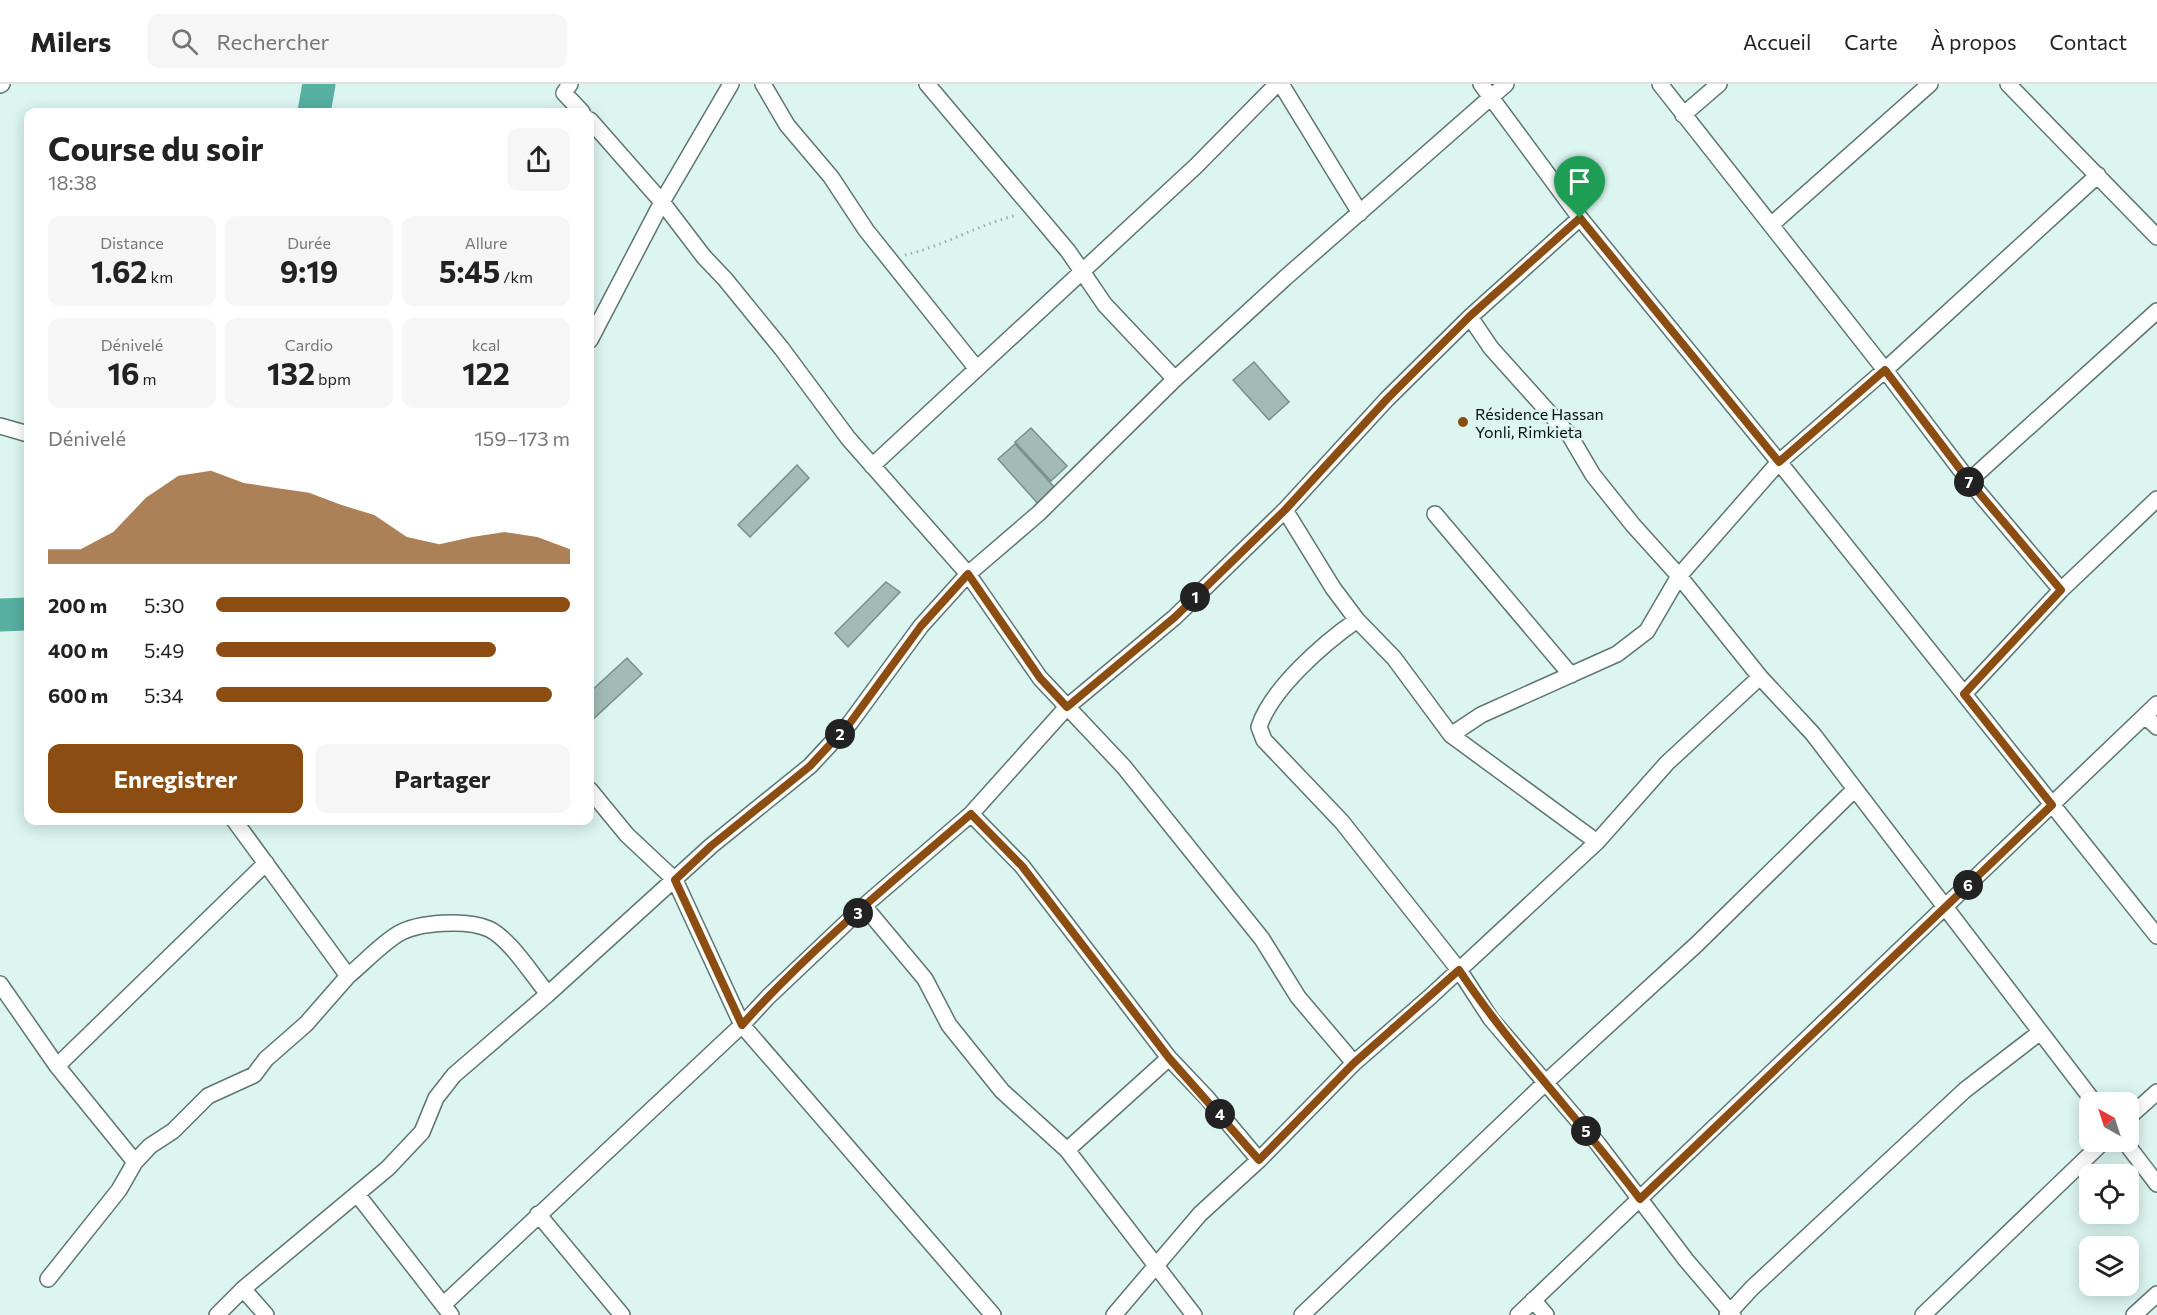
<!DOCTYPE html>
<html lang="fr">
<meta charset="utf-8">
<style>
:root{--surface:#fff;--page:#f6f6f6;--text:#222;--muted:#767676;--line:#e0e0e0;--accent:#8b4d12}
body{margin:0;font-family:Commissioner,sans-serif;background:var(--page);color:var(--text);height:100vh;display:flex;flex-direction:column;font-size:22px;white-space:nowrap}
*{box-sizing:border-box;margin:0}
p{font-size:20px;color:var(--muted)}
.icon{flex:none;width:33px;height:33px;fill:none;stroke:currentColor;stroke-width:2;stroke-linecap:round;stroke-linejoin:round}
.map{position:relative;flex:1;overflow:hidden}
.sheet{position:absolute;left:24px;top:24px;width:570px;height:717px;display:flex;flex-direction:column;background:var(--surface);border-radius:12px;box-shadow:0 3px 15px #0003}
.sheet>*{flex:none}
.needle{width:39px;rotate:321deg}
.fabs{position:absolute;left:2079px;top:1008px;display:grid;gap:12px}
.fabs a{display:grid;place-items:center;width:60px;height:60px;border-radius:12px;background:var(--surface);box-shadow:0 3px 15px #0003;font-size:30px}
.pin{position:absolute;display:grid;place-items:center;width:51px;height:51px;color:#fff;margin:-62px -26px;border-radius:50% 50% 50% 0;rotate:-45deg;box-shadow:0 0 6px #0007}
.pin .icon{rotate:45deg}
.km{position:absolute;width:30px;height:30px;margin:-15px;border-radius:50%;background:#222;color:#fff;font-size:16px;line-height:30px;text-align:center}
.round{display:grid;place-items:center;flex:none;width:63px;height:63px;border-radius:12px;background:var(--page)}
.overview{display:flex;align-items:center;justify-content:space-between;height:102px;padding:0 24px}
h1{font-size:33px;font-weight:700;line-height:45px}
.figures{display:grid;grid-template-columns:repeat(3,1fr);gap:9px;height:102px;padding:6px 24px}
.figures div{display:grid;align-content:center;border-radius:12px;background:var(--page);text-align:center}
.figures b{font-size:30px;font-weight:700}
.figures small{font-size:16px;font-weight:400}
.figures p{font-size:16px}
.chart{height:168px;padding:12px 24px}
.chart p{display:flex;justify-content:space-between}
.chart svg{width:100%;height:108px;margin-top:6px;fill:var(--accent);opacity:.7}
.action{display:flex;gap:12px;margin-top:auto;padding:12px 24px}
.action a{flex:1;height:69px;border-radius:12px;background:var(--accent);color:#fff;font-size:24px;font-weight:700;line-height:69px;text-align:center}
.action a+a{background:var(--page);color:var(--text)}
ul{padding:0 24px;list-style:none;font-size:20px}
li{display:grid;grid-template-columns:96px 72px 1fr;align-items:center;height:45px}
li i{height:15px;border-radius:8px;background:var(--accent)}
header{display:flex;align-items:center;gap:36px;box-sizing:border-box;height:84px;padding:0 30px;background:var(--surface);border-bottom:2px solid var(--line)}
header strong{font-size:28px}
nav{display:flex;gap:33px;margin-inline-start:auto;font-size:21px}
.search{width:420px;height:54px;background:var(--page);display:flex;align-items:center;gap:15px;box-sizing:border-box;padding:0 21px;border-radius:12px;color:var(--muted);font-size:22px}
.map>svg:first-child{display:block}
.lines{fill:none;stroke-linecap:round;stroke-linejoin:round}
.river{stroke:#57b0a2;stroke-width:33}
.building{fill:#a3bbb6;stroke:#788f8a;stroke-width:1.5}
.street-casing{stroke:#5e7570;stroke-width:18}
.path{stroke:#9cb0ac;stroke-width:3;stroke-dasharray:1.5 4.5;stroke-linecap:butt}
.street{stroke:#fff;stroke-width:15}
.route-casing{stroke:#fff;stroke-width:12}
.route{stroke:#8b4d12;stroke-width:8}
.poi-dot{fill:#8b4d12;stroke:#dcf5f0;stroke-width:2}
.labels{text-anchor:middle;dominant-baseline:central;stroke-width:5;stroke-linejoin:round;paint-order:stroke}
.poi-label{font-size:16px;fill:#091210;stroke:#dcf5f0;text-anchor:start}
</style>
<header>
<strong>Milers</strong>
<div class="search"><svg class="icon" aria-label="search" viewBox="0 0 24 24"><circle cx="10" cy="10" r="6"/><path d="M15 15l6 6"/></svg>Rechercher</div>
<nav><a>Accueil</a><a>Carte</a><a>À propos</a><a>Contact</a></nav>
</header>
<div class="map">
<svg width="2157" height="1231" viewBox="0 0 2157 1231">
<rect width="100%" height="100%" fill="#dcf5f0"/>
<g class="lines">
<path class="river" d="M314 28 319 0
M0 531 28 530"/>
</g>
<path class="building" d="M1254 278 1289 318 1269 336 1233 296Z
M1031 344 1067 382 1051 397 1015 358Z
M1015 360 1057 406 1040 422 998 375Z
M797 381 809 394 750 453 738 441Z
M886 498 900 508 848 563 835 549Z
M627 574 642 590 590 638V608Z"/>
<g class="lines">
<defs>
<path id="street" d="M570 0 564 9 582 28
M763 0 787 41 831 93 866 146 977 285
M927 0 1068 167 1105 221 1175 295
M1281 0 1360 129
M1481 0 1580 134 1779 378 2157 852
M1660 0 1885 286 1969 397 2061 506
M2008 0 2157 153
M0 1 2 0
M1683 31 1719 0
M590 36 662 118 704 173 725 195 782 265 848 354 968 490 1040 594 1124 683 1262 855 1298 913 1354 979
M1771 141 1930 0
M1470 233 1491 264 1570 352 1593 391 1633 441 1679 492 1760 593 1813 650 2094 1018
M590 256 662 118 731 0
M0 342 28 350
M872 382 1196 82 1277 0
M1969 397 2157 227
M1285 426 1333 504 1357 536 1394 574 1451 651 1597 758
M1435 430 1571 591
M1357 536C1324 559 1271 605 1259 643L1264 656 1342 738 1459 886 1491 935 1598 1060 1686 1176 1733 1231
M1964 610 2061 506 2157 415
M2145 632 2157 643
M1451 651 1481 631 1617 570 1647 547 1679 492 1779 378 1885 286 2098 91
M590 706 627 751 675 796 742 941 993 1231
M971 730 1022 782 1169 974 1207 1014 1259 1076
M234 736 348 892C364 879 380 861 398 850 418 838 467 835 489 845 510 855 533 892 548 910
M864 822 925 895 949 941 1002 1007 1067 1066 1194 1231
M0 900 57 982 135 1078
M57 982 266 779
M2128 1034 2157 1008
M2125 1058 2157 1100
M1067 1066 1169 974
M357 1110 451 1231
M538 1130 622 1231
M48 1195 119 1106 135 1078 150 1062 173 1047 208 1012 254 991 266 975 306 940 348 892
M243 1205 266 1231
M1533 1216 1546 1231
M443 1221 742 941 768 913 864 822 971 730 1067 623 1175 533 1285 426 1387 315 1470 233 1580 134
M217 1231 243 1205 388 1084 422 1048 436 1014 454 991 548 910 711 762 810 682 850 639 921 542 968 490 1039 429 1175 295 1285 194 1506 0
M1114 1231 1200 1130 1259 1076 1354 979 1431 912 1597 758 1667 679 1760 593
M1302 1231 1545 999 1697 860 1855 705
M1518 1231 2157 620
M1727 1231 1752 1204 1965 1006 2039 949
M1923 1231 2103 1058
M2134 1231 2157 1210"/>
</defs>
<use href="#street" class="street-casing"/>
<path class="path" d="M905 171C944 162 977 141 1017 131"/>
<use href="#street" class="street"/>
</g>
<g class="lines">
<defs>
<path id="route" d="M1580 134 1779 378 1885 286 1969 397 2061 506 1964 610 2052 721 1640 1115C1581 1037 1513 967 1459 886L1354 979 1259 1076 1169 974 1022 782 971 730C893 797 811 864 742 941L675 796 711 762 810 682 850 639 921 542 968 490 1040 594 1067 623 1175 533 1285 426 1387 315 1470 232Z"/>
</defs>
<use href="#route" class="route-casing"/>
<use href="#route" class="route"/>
</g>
<circle class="poi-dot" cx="1463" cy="338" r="6"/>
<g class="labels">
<g class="poi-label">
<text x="1475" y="329">Résidence Hassan<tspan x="1475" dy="18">Yonli, Rimkieta</tspan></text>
</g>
</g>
</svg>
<div class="fabs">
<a><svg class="needle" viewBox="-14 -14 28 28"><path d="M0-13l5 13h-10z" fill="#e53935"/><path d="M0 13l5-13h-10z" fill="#767676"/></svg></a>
<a><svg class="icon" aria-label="locate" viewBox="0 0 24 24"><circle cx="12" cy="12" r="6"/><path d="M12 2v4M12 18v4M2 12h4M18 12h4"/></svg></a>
<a><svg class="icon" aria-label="layers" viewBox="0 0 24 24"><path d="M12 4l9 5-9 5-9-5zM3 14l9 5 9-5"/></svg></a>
</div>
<div class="pin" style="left:1580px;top:134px;background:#1e9e55"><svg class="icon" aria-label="arrive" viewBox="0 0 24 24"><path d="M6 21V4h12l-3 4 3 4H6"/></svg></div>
<b class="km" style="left:1195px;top:513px">1</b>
<b class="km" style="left:840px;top:650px">2</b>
<b class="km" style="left:858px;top:829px">3</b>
<b class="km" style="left:1220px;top:1030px">4</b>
<b class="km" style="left:1586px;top:1047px">5</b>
<b class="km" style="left:1968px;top:801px">6</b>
<b class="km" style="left:1969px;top:398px">7</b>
<section class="sheet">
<div class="overview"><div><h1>Course du soir</h1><p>18:38</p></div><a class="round"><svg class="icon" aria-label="share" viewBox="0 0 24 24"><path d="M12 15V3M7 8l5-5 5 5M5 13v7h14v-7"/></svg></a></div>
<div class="figures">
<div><p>Distance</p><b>1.62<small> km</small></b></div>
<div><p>Durée</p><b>9:19</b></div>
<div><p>Allure</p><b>5:45<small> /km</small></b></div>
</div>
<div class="figures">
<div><p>Dénivelé</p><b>16<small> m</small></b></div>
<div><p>Cardio</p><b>132<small> bpm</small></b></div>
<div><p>kcal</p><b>122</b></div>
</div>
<div class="chart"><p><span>Dénivelé</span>159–173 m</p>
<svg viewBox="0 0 160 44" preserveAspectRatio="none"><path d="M0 44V38L10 38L20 31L30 17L40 8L50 6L60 11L70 13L80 15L90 20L100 24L110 33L120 36L130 33L140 31L150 33L160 38V44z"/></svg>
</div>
<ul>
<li><b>200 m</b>5:30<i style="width:100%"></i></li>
<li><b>400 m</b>5:49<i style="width:79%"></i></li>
<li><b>600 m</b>5:34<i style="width:95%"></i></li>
</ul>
<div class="action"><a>Enregistrer</a><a>Partager</a></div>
</section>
</div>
